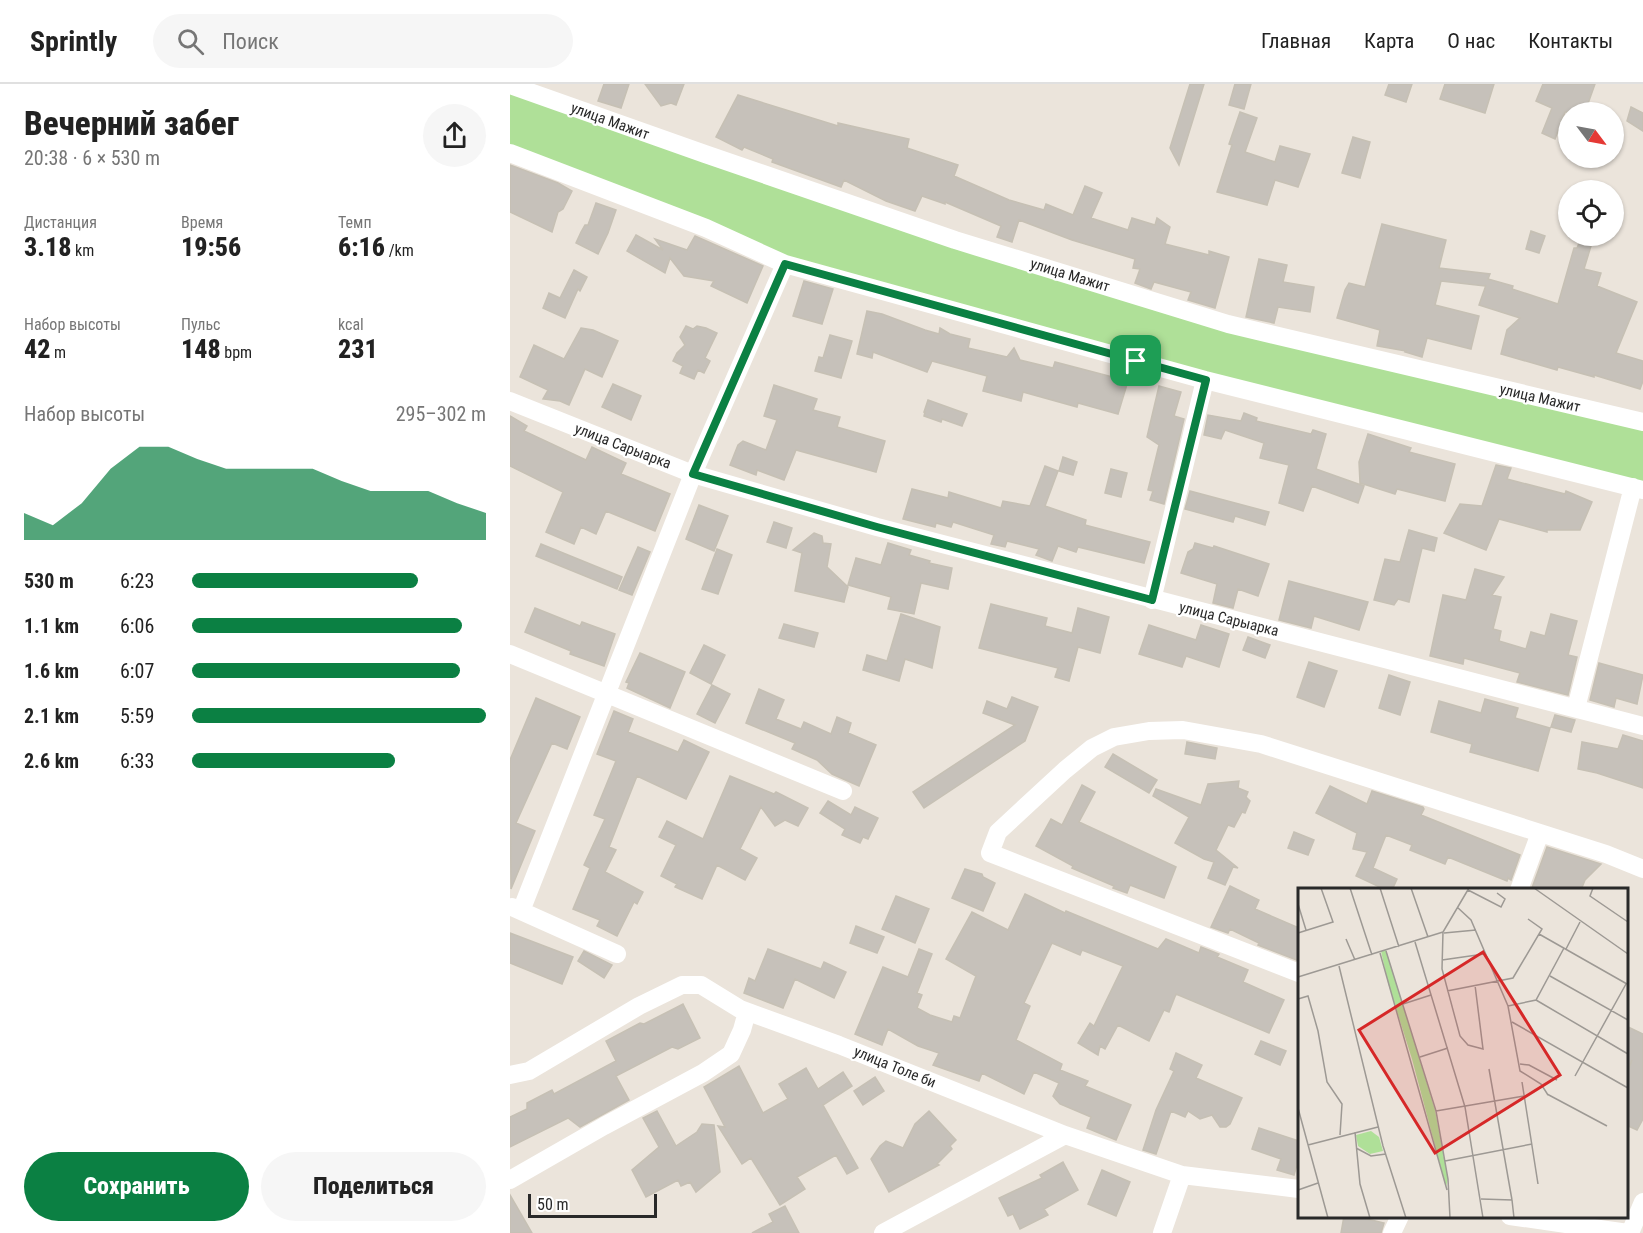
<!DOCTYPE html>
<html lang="ru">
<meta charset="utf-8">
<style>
:root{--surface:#fff;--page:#f6f6f6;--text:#222;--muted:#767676;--line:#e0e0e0;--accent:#0b8043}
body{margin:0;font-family:"Roboto Condensed",sans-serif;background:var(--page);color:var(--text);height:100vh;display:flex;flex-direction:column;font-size:22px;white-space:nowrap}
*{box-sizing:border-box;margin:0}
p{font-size:20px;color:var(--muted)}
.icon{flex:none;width:33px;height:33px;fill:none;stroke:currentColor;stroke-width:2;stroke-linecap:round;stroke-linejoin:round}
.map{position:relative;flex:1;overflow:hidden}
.drawer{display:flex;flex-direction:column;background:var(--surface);width:510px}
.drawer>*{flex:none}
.needle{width:39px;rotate:122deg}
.controls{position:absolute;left:1048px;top:18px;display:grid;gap:12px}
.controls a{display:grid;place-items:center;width:66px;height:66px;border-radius:50%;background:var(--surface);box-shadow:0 2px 4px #0004;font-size:30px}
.scale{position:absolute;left:18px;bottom:15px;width:129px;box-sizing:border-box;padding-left:6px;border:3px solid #292929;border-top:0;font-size:16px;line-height:21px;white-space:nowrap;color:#292929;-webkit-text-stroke:4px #fff;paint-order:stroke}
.pin{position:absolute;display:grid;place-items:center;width:51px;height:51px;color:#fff;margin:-26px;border-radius:12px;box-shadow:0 3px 9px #0006}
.round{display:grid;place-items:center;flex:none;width:63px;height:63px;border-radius:32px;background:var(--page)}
.overview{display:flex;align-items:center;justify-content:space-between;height:102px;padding:0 24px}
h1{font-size:33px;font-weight:800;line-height:45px}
.metrics{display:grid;grid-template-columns:repeat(3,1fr);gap:9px;height:102px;padding:6px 24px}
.metrics div{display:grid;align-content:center}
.metrics b{font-size:26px;font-weight:800}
.metrics small{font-size:16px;font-weight:400}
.metrics p{font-size:16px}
.chart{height:168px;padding:12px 24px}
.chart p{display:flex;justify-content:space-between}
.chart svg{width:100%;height:108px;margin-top:6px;fill:var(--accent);opacity:.7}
.action{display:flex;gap:12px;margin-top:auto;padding:12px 24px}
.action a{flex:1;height:69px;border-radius:36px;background:var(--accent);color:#fff;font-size:24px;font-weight:800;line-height:69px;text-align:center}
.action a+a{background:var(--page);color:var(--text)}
ul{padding:0 24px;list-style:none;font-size:20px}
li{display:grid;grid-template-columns:96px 72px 1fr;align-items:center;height:45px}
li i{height:15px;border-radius:8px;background:var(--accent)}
header{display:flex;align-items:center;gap:36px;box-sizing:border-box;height:84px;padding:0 30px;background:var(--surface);border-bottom:2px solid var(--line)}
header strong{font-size:28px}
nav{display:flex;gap:33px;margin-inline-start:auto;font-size:21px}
.search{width:420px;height:54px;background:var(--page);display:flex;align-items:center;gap:15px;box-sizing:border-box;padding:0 21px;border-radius:33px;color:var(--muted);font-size:22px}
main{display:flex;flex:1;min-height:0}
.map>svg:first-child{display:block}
.green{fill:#afe098}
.building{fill:#c6c1ba;stroke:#c6c0b4;stroke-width:1.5}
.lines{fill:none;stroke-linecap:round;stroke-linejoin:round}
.street{stroke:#fff;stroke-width:18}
.route-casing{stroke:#fff;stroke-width:12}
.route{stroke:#0b8043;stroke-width:8}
.labels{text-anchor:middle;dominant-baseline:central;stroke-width:4.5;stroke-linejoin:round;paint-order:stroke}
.street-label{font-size:15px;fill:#292929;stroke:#fff}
.inset-road{fill:none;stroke:#9d9994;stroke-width:1.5}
.view{fill:#d62828;fill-opacity:0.15;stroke:#d62828;stroke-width:3}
.inset-edge{fill:none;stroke:#292929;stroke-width:3}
</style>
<header>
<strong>Sprintly</strong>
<div class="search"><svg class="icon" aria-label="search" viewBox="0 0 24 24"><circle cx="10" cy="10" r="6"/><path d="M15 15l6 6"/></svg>Поиск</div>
<nav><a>Главная</a><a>Карта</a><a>О нас</a><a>Контакты</a></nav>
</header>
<main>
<section class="drawer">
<div class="overview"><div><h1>Вечерний забег</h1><p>20:38 · 6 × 530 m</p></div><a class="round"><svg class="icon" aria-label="share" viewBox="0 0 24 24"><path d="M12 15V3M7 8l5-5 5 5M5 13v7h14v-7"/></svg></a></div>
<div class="metrics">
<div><p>Дистанция</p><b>3.18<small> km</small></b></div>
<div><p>Время</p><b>19:56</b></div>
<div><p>Темп</p><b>6:16<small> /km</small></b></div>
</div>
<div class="metrics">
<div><p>Набор высоты</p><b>42<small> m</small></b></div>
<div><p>Пульс</p><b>148<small> bpm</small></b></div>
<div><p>kcal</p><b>231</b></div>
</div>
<div class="chart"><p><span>Набор высоты</span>295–302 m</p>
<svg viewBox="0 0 160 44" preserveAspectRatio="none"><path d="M0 44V33L10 38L20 29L30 15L40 6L50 6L60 11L70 15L80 15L90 15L100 15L110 20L120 24L130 24L140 24L150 29L160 33V44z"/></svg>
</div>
<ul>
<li><b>530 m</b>6:23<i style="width:77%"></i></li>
<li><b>1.1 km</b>6:06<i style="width:92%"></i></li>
<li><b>1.6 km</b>6:07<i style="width:91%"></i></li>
<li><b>2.1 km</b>5:59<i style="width:100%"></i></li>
<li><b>2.6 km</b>6:33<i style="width:69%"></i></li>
</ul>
<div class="action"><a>Сохранить</a><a>Поделиться</a></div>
</section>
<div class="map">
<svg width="1133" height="1149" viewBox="0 0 1133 1149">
<rect width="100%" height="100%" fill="#ebe4db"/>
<path class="green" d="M0 4 717 238 1133 340V410L281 176 0 67Z"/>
<path class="building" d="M94 0H119L111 24 88 17Z
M135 0H174L166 21 161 19 151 22Z
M680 0H694L669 81 660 64Z
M725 0H741L734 25 719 21Z
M879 0H902L896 18 875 11Z
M935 0H984L975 29 930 15Z
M1033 0H1085L1075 28H1055L1045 55 1032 49 1042 24 1026 17Z
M228 11 328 42V39L399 55 397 64 448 81 444 92 499 116 534 126 536 120 563 131 575 102 592 109 581 134 618 146 622 134 645 141 647 134 660 143 655 160 699 171V167L719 173 705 224 678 216 681 208 644 198 641 205 625 199 630 185 623 184 625 175 562 156 509 136 502 158 487 153 491 142 435 118V120L412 112 405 127 376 117 334 96 331 103 262 78 263 75 234 63 232 66 206 53Z
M1121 23 1133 29V47L1117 37Z
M730 28 747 34 735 68 765 78 770 62 800 70 788 103 765 96 757 121 707 108 722 61 719 60Z
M843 53 860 58 850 94 832 89Z
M0 81 48 99 62 107 53 125 48 128 42 148 0 128Z
M86 119 106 126 98 149 88 170 66 159 71 148 75 141H78Z
M872 140 936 156 929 184 980 190 978 195 1003 202 1002 205 1048 220 1064 164H1067L1072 152H1084L1074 185 1091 189 1087 202 1127 218 1106 269 1133 277V297L1130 305 1084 291V293L1048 283 1047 286 991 270 997 246 1010 234 969 221 976 201 975 202 931 197 925 221 969 232 961 265 917 254 912 273 895 268 896 267 867 262 870 246 827 234 835 206 839 199 855 203Z
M1021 147 1035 152 1029 169 1016 165Z
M126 151 153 166 145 155 177 166 185 152 253 182 237 219 201 202 204 197 174 192 160 174 155 189 117 167Z
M749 175 777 181 773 198 804 203 800 228 768 223 764 239 736 233Z
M64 186 77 193 70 207 68 205 55 234 33 224 39 209 50 214Z
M294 197 323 205 312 240 283 232Z
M357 227 372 230 415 246 429 250 430 244 440 250 460 255 458 264 497 273 504 264 510 276 543 284 545 278 618 297 608 330 568 319 567 323 513 308 511 317 473 307 477 292 422 277 417 288 363 268 362 274 347 270Z
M176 242 183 245 187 242 196 244 207 249 195 274 200 277 194 289 188 286 184 295 170 289 173 282 163 277 167 269 175 261 170 253Z
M71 244 83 246 108 257 92 293 75 285 59 321 50 317 33 315 38 306 10 293 24 261 54 275Z
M320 251 342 257 331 294 305 287 309 273 313 274Z
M103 300 131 312 121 336 92 323Z
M264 301 307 315 303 326 330 333 327 343 375 357 366 388 286 366 274 396 247 386 246 391 220 381 228 361 233 357 256 366 267 336 254 332Z
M649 302 671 308 664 332 674 335 654 420 640 416 643 407 638 406 649 361 637 353Z
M418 316 457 330 452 342 432 335 431 338 414 332 415 328H414Z
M734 329 747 334 746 337 801 350 803 346 816 350 806 385 854 402 848 419 802 402 793 427 769 419 779 381 750 374 754 359 715 346 711 355 694 351 698 331 731 337Z
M0 332 17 342 14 347 76 376 82 363 116 379 111 390 160 410 145 447 96 427 86 450 71 443 64 460 36 448 53 408 0 382Z
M858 350 901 364 899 368 945 380 935 417 887 405 885 410 850 399 849 378Z
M553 373 567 378 563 391 549 387Z
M986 381 1001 384 997 395 1055 410 1056 407 1082 418 1070 446H1037V448L989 435 976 466 934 449 950 420 972 422Z
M535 382 548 387 535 422 576 436 575 441 640 458 634 479 568 463 566 468 548 462 542 477 526 471 529 465 497 457 495 463 481 460 484 451 443 438 441 443 426 439 425 443 393 435 402 405 438 414 439 408 491 424 493 417 520 422Z
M601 385 617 389 611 413 595 409Z
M680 407 759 428 755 441 725 432 723 438 675 425Z
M189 421 218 432 204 467 176 455Z
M264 438 282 444 276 464 257 458Z
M899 446 927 454 924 467 912 464 899 518 888 515 884 521 864 516 875 475 890 478Z
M304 449 312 452 313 459 321 460 317 483 338 503 334 518 285 507 292 469 283 466Z
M378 459 401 466 399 471 420 477 419 479 442 484 438 505 411 499 404 530 378 525 381 513 338 501 346 474 371 481Z
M685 459 703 464 704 462 759 480 748 512 728 505 723 524 703 519 707 500 671 489 678 468 683 465Z
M31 460 112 493 107 505 26 472Z
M128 463 140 468 122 511 109 506Z
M207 465 222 471 208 510 192 505Z
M965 485 994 493 982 511 991 513 983 545 991 547 989 557 1016 565 1021 548 1035 552 1041 530 1067 537 1058 571 1067 573 1058 611 1007 598 1010 589 954 574 953 580 920 572 933 511 956 516Z
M779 497 858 518 849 546 804 532 801 544 769 536Z
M481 520 537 534 535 542 562 549 568 524 599 533 590 569 568 563 559 597 545 593 548 584 469 564Z
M25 524 70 542 72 538 105 550 94 582 60 570 61 567 15 548Z
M391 530 430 543 422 584 395 575 389 597 353 586 357 571 377 577Z
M274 540 308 549 304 563 269 554Z
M639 541 686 556 691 541 719 550 709 583 676 572 672 583 629 570Z
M738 553 760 561 755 574 733 566Z
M194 561 215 571 201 600 180 589Z
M130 569 175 588 160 624 117 604 119 599 116 598Z
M799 578 827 587 814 623 787 613Z
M1089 579 1133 591 1127 620 1106 614 1104 623 1080 616Z
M879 591 900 598 890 631 869 624Z
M202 601 220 610 205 639 187 630Z
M249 605 274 616 266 635 291 645 294 638 321 650 327 633 341 639 338 649 366 661 349 702 322 690 307 676 282 665 285 659 236 639Z
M502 613 528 623 515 657 414 724 403 708 505 641 473 629 477 617 497 625Z
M26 614 70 633 57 665 42 659 6 739 25 747 1 805 0 676Z
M975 615 1008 624 1005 634 1040 644 1028 687 960 668 962 660 921 648 929 617 971 629Z
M104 627 123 635 118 648 168 668 174 656 199 668 176 715 127 692 99 763 106 766 95 788 133 808 127 820 124 818 107 852 87 842 90 836 63 825 80 784 74 781 95 735 84 731 106 677 87 670Z
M1045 631 1065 636 1061 648 1041 643Z
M1113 651 1133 657V704L1087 689 1068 685 1072 658 1108 665Z
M677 658 707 664 705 675 675 670Z
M603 670 647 696 639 709 595 683Z
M220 692 264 710 266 708 298 724 288 742 275 736 265 742 251 723 230 765 247 774 235 796 207 781 192 815 165 803 167 800 151 792 166 761 149 753 157 737 193 755Z
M729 697 728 704 738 708 736 713 740 717 735 729 732 728 724 743 718 741 706 766 728 784 723 783 715 801 698 794 704 778 694 775 665 759 679 733 643 712 646 705 691 721 698 700Z
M572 701 585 708 569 738 666 783 654 814 620 801 617 809 603 804 604 802 562 784 563 782 526 762 541 735 552 741Z
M820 702 857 720 862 707 913 723 914 725 911 731 1010 771 1001 796 998 794 997 797 938 773 935 780 900 766 902 761 876 751 863 784 887 795 882 806H876L846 792 857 768 843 765 847 749 806 729Z
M318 717 341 731 345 723 368 734 358 755 353 753 350 759 332 751 335 745 310 729Z
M784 748 804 756 798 771 778 764Z
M1037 763 1091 780 1075 796 1071 806H1026L1022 804Z
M455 785 472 790 473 793 485 799 473 827 442 814Z
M720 802 749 816 745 825 789 844V877L748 861 749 859 720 845 718 849 701 843Z
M515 810 555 829 556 827 648 865 656 855 689 869 691 863 709 870 707 873 738 886 733 898 774 916 759 949 666 910 659 928 654 926 639 957 608 941 595 965 590 962 588 971 568 959 580 939 584 942 613 882 572 866 570 871 542 859 514 919 520 922 506 956 552 980 550 986 578 997 575 1002 621 1021 606 1056 577 1044 581 1033 550 1020 543 1012 549 999 524 988 514 1010 472 989 469 997 423 981 429 969 408 962 378 945 372 961 345 950 373 883 398 893 409 865 422 870 407 909 412 911 407 924 420 931 442 938 444 932 450 934 466 892 436 875 462 828 498 846Z
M386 812 419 825 405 859 372 845Z
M346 842 374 853 367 869 340 859Z
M0 849 63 873 52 900 0 879Z
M258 865 311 885 314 878 336 888 324 914 285 895 273 924 234 909 239 894 245 897Z
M74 867 102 881 94 894 68 877Z
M173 920 190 954 168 965 162 963 106 992 119 1016 70 1043 58 1034 0 1063V1033L17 1025V1019L42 1006 44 1010 106 977 96 957 130 939 134 940Z
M1116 942 1133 950V1035L1127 1046 1116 1041V992L1122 976 1116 988Z
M751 957 776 967 770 981 745 970Z
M666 969 692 981 686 994 732 1014 720 1040 716 1043H710L702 1031 690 1035 678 1027 675 1033 661 1027 646 1070 633 1066 646 1026 664 987 660 985Z
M229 982 253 1029 278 1015 269 1000 296 984 308 1005 333 988 342 1002 313 1021 348 1084 337 1090 326 1071 287 1093 295 1105 270 1121 241 1074 232 1080 208 1042 215 1043 194 1003Z
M365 993 374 1007 353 1021 344 1007Z
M147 1027 166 1062 187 1048 192 1040 204 1041 210 1088 186 1108 180 1098 171 1102 168 1096 136 1113 122 1086 149 1063 133 1034Z
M419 1027 446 1056 440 1062 442 1065 427 1080 429 1081 379 1108 361 1075 370 1062 376 1057 393 1064 405 1040Z
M749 1044 789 1057V1074L784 1091 767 1086 771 1075 742 1065Z
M553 1078 568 1106 534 1125 538 1131 510 1145 503 1130 498 1132 489 1114 532 1094 530 1091Z
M592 1086 620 1098 606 1132 578 1120Z
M0 1111 22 1149H0Z
M275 1122 289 1149H242L263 1138 259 1130Z
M834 1132H845L874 1139 871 1149H831Z"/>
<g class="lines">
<path class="street" d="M0 1 195 70 445 156 718 240 1133 338
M0 69 196 144 275 180 695 296 1133 406
M0 317 183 390 367 443 1133 642
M642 516 695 296
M0 570 333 707
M1066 624 1123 403
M1009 806 1030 749
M2 823 107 870
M11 827 183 390 275 180
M789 889 480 769 488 748 555 686 582 664 604 653 639 647 673 646 751 660 1096 770 1133 785
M0 991 19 987 129 922 172 901H191L230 925 329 961 555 1051 672 1091 789 1105
M0 1096 94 1042 193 989 221 970 232 946 237 928
M1000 1132 1118 1149
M373 1149 555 1051
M652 1149 672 1091
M882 1149 890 1132
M1120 1149 1133 1118"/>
</g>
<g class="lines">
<defs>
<path id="route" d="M275 180 696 296 642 516 367 443 183 390Z"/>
</defs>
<use href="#route" class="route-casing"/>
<use href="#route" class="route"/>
</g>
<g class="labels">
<g class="street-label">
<text transform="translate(100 37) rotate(20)">улица Мажит</text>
<text transform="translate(560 191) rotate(17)">улица Мажит</text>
<text transform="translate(1030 314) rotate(13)">улица Мажит</text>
<text transform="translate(113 362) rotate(21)">улица Сарыарка</text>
<text transform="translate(719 535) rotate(14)">улица Сарыарка</text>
<text transform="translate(385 983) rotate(22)">улица Толе би</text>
</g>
</g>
<g transform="translate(788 804)">
<rect width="330" height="330" fill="#ebe4db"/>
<path d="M88 62 137 222 150 291 148 299 114 171 90 95 83 63ZM73 243 81 249 85 263 72 266 60 258 58 247Z" fill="#afe098"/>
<path class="inset-road" d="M52 0 74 67M82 0 101 59M113 0 130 49M171 0 145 44 144 81 162 148 170 157 185 161 177 97M236 0 330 66M295 0 292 8 330 34M170 2 203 19 207 11 199 5M0 16 8 42M159 19 173 32 210 118 222 183 243 196 250 207M0 45 35 34 23 0M146 45 178 42M241 46 329 96M48 51 57 72M117 54 167 219 185 330M268 61 282 34M88 63 138 223 150 291 152 330M82 65 149 302M144 72 186 66M41 78 85 258 108 330M252 88 330 132M0 89 145 44M149 103 215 90 244 41 230 31M0 111 10 108 20 143 29 194 44 216 42 247M238 112 330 166M105 116 133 107M210 118 238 112 266 60M214 134 330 200M122 169 150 160M222 176 231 177 259 192M191 181 214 312M277 188 328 96M224 194 240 296M249 206 309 238M0 220 30 330M138 223 226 208M57 244 62 296 72 330M10 257 80 239M58 260 73 268 88 266M147 273 234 256M0 302 20 295M183 311 214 312 216 330"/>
<path class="view" d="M185 64 262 187 137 265 61 142Z"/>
<rect width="330" height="330" class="inset-edge"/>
</g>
</svg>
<div class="controls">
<a><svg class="needle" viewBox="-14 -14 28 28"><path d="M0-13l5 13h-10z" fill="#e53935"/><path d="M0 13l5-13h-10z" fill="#767676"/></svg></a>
<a><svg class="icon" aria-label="locate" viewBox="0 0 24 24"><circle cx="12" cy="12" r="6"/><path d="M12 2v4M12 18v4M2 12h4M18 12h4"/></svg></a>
</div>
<div class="scale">50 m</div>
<div class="pin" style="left:626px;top:277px;background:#1e9e55"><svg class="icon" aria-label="arrive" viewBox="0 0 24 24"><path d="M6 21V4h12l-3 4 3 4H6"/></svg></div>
</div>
</main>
